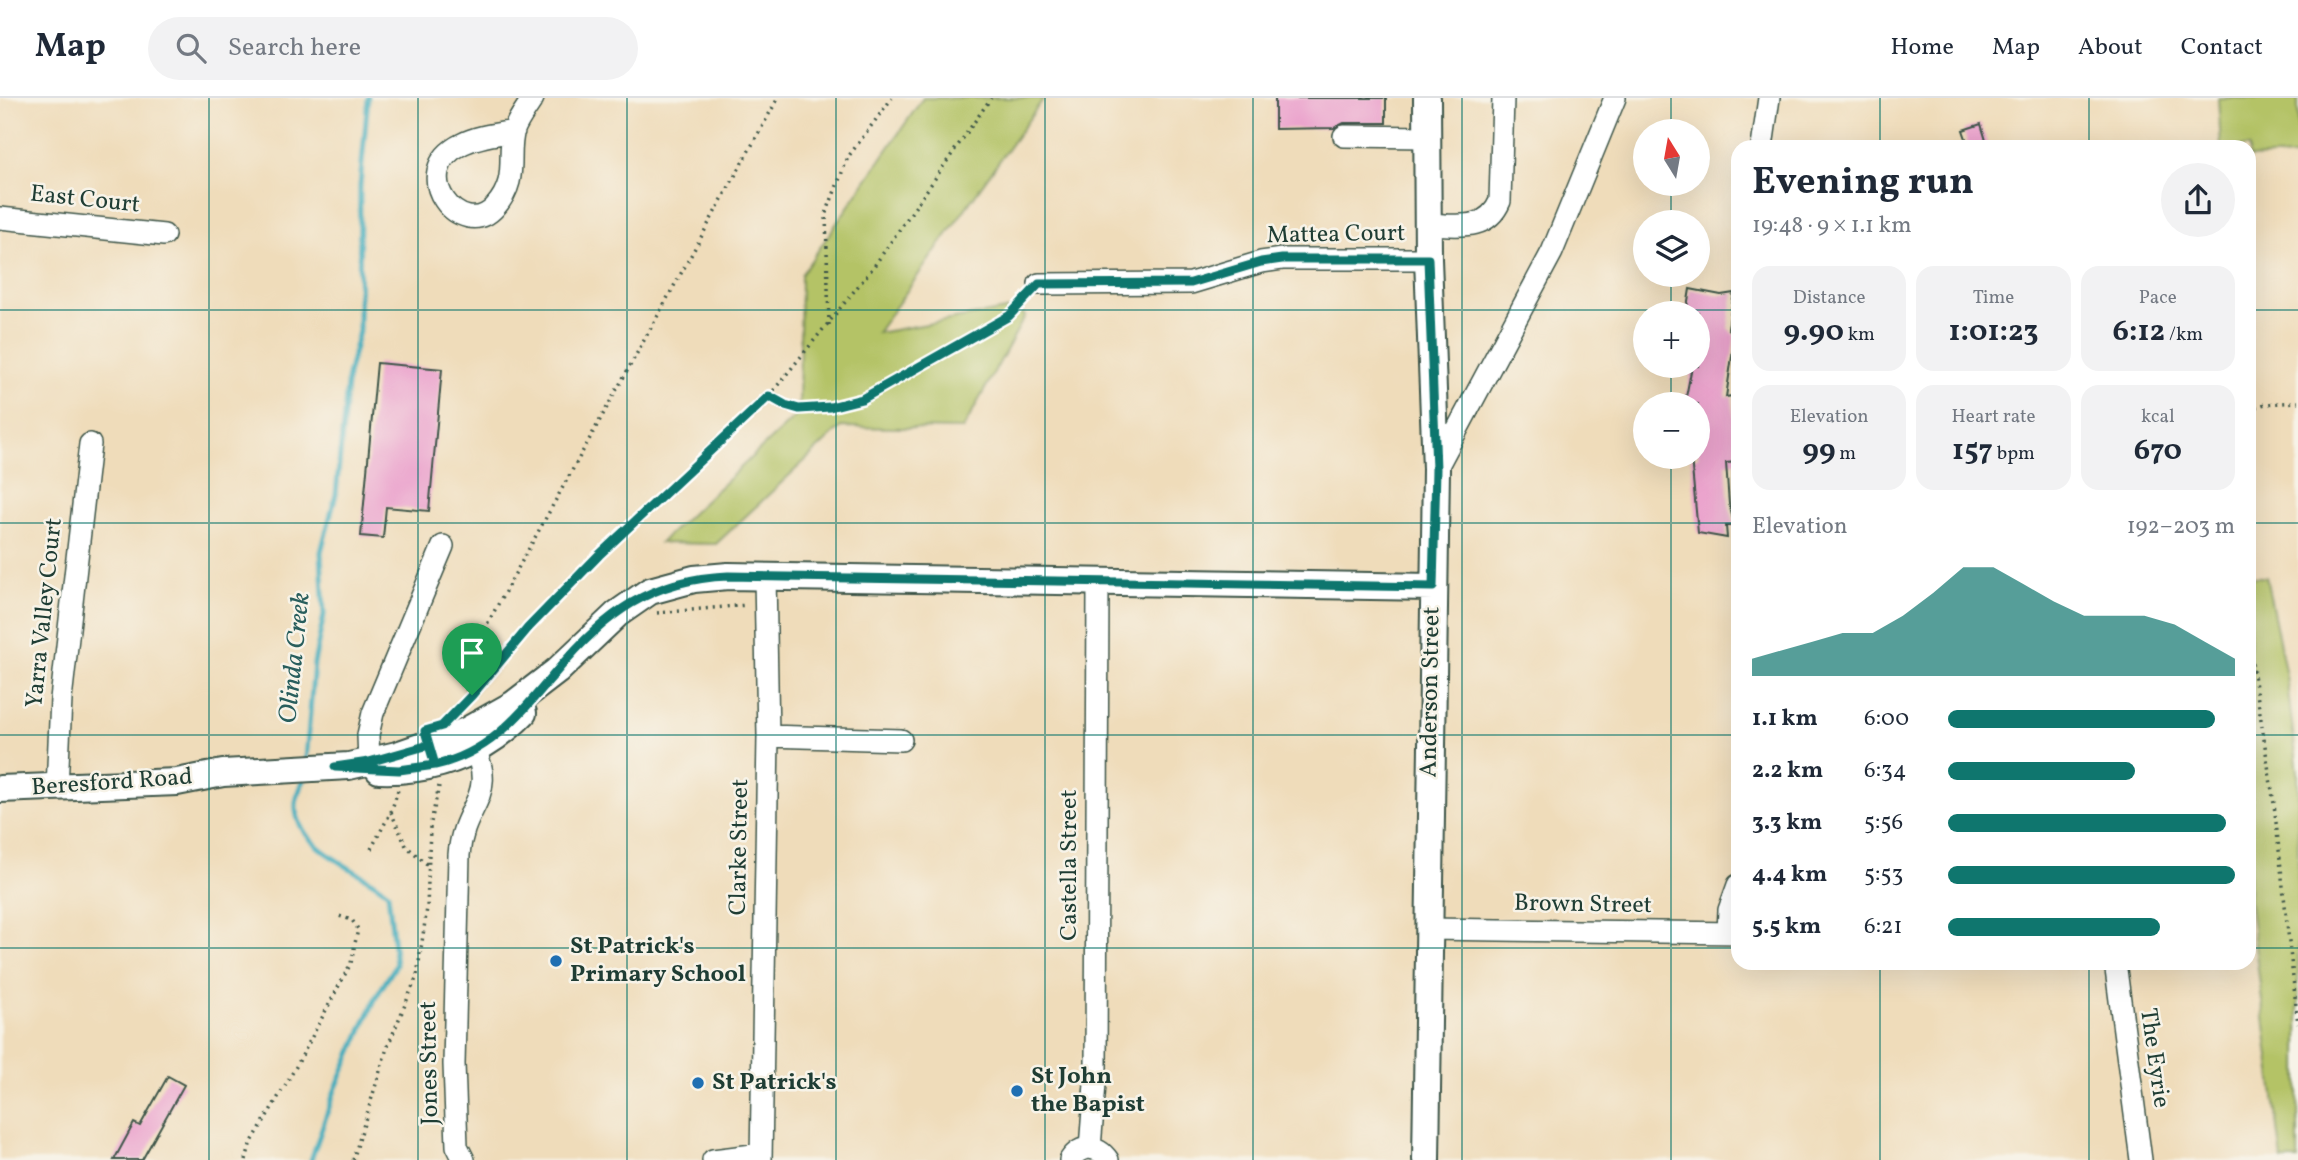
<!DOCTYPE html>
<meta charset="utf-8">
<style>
:root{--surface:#fff;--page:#f2f2f3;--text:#1f2937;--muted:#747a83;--line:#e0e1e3;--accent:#0f766e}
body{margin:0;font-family:Vollkorn,serif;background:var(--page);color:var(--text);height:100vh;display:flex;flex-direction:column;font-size:26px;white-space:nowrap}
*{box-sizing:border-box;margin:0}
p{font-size:23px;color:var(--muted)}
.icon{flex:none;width:38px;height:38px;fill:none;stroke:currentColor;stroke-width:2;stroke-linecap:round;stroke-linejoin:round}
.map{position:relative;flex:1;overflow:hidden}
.sheet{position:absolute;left:1731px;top:42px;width:525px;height:830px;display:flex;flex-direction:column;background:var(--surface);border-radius:21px;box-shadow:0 7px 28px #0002}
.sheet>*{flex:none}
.needle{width:46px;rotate:349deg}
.buttons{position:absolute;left:1633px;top:21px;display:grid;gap:14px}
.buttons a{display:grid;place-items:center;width:77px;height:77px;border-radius:50%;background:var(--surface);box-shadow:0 7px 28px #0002;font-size:35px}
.pin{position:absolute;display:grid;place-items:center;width:60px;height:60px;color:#fff;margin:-72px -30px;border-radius:50% 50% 50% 0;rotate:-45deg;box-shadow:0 0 7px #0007}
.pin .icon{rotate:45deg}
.round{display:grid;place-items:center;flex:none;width:74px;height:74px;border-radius:37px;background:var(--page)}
.head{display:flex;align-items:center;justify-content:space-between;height:119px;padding:0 21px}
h1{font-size:38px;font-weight:700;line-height:52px}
.stats{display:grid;grid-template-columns:repeat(3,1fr);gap:10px;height:119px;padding:7px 21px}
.stats div{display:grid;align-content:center;border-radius:18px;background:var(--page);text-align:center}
.stats b{font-size:30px;font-weight:700}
.stats small{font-size:19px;font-weight:400}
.stats p{font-size:19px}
.chart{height:196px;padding:14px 21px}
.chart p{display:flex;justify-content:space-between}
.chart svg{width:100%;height:126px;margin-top:7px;fill:var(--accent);opacity:.7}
ul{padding:0 21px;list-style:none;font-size:23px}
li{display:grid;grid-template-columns:112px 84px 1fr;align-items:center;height:52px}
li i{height:18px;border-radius:9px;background:var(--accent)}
header{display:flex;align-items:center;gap:42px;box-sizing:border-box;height:98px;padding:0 35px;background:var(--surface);border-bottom:2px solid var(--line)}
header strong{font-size:33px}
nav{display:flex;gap:38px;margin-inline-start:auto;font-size:24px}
.search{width:490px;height:63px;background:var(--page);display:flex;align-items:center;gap:18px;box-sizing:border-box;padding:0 24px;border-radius:38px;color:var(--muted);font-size:26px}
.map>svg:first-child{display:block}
.green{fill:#b4c366;stroke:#6a804d;stroke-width:2}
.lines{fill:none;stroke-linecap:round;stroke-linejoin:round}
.stream{stroke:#3eacbc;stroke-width:5}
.building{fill:#eba4cd}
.minor-casing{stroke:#3e5548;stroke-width:24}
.major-casing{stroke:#3e5548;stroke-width:30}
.path{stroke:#3e5548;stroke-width:3.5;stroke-dasharray:2 5;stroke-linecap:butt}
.minor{stroke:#fff;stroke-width:21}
.major{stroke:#fff;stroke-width:26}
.route-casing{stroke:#fff;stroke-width:14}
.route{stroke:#0f766e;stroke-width:9}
.grid{fill:none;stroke:#0f766e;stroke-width:2;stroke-opacity:0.55}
.poi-dot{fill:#1f6fb2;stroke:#f7f3e8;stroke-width:2.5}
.labels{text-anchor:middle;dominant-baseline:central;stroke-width:5;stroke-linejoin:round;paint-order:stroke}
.street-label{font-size:24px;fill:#1f3d34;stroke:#f7f3e8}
.poi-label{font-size:24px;font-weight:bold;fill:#1f3d34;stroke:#f7f3e8;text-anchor:start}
.water-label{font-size:26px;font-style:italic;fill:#285e5d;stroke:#f7f3e8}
</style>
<header>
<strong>Map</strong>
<div class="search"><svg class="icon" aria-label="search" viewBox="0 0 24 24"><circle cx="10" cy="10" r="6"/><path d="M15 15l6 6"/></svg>Search here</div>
<nav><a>Home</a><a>Map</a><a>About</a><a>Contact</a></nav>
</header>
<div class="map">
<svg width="2298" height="1062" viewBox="0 0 2298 1062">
<rect width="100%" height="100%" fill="#f7f3e8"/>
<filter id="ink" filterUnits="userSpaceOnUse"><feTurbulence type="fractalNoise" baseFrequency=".0143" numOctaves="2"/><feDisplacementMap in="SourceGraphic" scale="14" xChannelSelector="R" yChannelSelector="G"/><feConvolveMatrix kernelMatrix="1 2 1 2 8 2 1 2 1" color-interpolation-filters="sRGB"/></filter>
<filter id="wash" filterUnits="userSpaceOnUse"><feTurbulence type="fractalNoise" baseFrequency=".00686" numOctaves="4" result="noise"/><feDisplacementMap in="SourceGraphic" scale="28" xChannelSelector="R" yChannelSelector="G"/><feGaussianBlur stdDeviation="1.57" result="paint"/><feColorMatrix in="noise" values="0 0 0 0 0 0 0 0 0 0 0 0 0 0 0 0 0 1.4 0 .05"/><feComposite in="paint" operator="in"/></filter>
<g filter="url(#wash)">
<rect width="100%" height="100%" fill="#efdcba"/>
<path class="green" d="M923 0H1044L877 235 1016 210 1025 218 963 331 841 329 716 446 660 445 799 315 801 177Z
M2218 0H2298V58L2249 60V49H2221Z
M2249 479H2266L2286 577 2298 675V1062H2282L2249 800Z"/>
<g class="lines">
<path class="stream" d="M306 663 314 565 324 517 321 454 336 396 348 277 359 233 360 88 368 0
M304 680C302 689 296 697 296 706 293 750 361 772 388 795L396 867 376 899 335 992 311 1062"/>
</g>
<g id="blocks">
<path class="building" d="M1275 0H1386V25H1344L1334 30 1275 31Z
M1981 26 1988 49H1969L1963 32Z
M1690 191 1721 197 1734 195 1728 230 1735 238 1726 299 1732 298 1738 364 1726 365 1729 406 1735 428H1726L1727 440 1698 435 1691 359H1698V306H1686V299L1692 268H1698V215H1686Z
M377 265 442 271 429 413 386 409 383 440 361 438Z
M168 978 184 987 142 1062H114L134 1025 140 1028Z"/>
</g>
</g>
<g filter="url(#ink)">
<use href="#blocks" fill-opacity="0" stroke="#3e5548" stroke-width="2"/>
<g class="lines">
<defs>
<path id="minor" d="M514 33C497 36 477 38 462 46 404 74 462 146 495 109 520 81 506 58 514 32 518 21 527 10 533 0
M1344 38 1427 39
M1762 49 1769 0
M0 120 164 137
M1429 126C1457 127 1487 134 1500 103L1503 0
M1039 186 1191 185 1261 164 1282 161H1428
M1436 371 1552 154 1615 0
M768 638 901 642
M369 665 368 637 373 615 443 448
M57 690 61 601 90 346
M1427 831 1738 835
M1728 835 1729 812 1738 787
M2115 864 2141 1062
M1090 1050 1096 973 1098 485
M464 1062 457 1048 454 966 459 757C463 702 503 700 468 637
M713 1062 761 1056
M761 1062 768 638 765 479
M1070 1062C1081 1046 1098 1047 1108 1062"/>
<path id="major" d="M379 672C436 674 484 655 523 615
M0 691 177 684 223 675 349 668 397 657 466 633 514 606 557 573 617 516 650 493 694 481 728 478 1433 489
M1426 1062 1436 371 1428 161 1427 0"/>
</defs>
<use href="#minor" class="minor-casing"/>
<use href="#major" class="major-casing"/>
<path class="path" d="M829 227 826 116 848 59 892 0
M769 298C776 302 784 308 793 310 854 324 956 248 1009 218L1029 198
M2249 311 2265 306 2298 304
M657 515 747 507
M2249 544 2274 706 2298 926
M472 597 460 585 459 577 778 0
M459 611 528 530 599 457 769 298 872 171 991 0
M391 714 406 748 428 767
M371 751 391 714 398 692
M246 1062 250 1047 297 967 351 865 358 831 352 822 339 818
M353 1062 387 950 417 878 427 810 430 729 439 688"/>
<use href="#minor" class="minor"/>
<use href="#major" class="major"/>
</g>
</g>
<g class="lines" filter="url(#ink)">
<defs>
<path id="route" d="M472 597 442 628 425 633 435 667 399 672 335 669 369 664 429 647 435 667C491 655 521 615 556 574 604 516 651 481 728 478L1433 489 1436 371 1428 161H1282L1261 164 1191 185 1039 186 1009 218 862 301 830 309 799 311 785 307 769 298 599 457 528 530 472 597"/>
</defs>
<use href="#route" class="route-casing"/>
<use href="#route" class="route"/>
</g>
<path class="grid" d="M209 0V1062M418 0V1062M627 0V1062M836 0V1062M1045 0V1062M1253 0V1062M1462 0V1062M1671 0V33M1880 0V49M2089 0V49M1671 86V124M1671 177V215M0 212H1738M2249 212H2298M1671 268V306M1671 359V1062M0 425H1738M2249 425H2298M0 637H1738M2249 637H2298M0 850H1738M2249 850H2298M1880 864V1062M2089 864V1062"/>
<g class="poi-dot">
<circle cx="556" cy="863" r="7"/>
<circle cx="698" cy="985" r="7"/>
<circle cx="1017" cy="993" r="7"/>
</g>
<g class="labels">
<g class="street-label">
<text transform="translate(85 102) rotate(6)">East Court</text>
<text transform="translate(1336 137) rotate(-1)">Mattea Court</text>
<text transform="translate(45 515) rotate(-84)">Yarra Valley Court</text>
<text transform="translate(1431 594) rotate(-89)">Anderson Street</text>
<text transform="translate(112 685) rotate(-4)">Beresford Road</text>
<text transform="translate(740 749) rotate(-89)">Clarke Street</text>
<text transform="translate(1070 767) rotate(-90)">Castella Street</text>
<text transform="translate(1583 807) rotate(1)">Brown Street</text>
<text transform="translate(2154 960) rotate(82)">The Eyrie</text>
<text transform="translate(430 965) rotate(-91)">Jones Street</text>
</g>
<g class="poi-label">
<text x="570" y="849">St Patrick's<tspan x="570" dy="28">Primary School</tspan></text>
<text x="1031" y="979">St John<tspan x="1031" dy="28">the Bapist</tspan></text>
<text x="712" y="985">St Patrick's</text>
</g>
<g class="water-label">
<text transform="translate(295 560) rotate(-84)">Olinda Creek</text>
</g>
</g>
</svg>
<div class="buttons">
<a><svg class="needle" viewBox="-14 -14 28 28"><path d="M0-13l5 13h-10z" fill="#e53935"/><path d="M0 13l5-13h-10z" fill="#747a83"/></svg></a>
<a><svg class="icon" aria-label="layers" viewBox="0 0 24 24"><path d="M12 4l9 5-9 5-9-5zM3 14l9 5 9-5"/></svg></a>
<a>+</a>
<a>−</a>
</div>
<div class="pin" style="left:472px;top:597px;background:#1e9e55"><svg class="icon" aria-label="arrive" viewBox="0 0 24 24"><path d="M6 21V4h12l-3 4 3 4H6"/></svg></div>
<section class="sheet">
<div class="head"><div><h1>Evening run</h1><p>19:48 · 9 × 1.1 km</p></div><a class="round"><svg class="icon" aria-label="share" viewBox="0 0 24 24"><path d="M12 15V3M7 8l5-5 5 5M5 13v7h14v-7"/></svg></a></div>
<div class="stats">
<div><p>Distance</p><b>9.90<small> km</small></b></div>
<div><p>Time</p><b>1:01:23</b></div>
<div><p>Pace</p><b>6:12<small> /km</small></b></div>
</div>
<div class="stats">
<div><p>Elevation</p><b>99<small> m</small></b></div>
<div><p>Heart rate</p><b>157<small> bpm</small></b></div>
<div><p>kcal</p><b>670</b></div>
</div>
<div class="chart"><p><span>Elevation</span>192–203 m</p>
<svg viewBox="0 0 160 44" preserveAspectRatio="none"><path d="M0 44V38L10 35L20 32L30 29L40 29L50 23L60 15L70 6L80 6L90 12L100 18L110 23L120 23L130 23L140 26L150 32L160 38V44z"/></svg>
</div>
<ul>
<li><b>1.1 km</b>6:00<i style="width:93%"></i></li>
<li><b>2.2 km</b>6:34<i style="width:65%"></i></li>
<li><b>3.3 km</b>5:56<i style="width:97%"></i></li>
<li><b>4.4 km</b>5:53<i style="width:100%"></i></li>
<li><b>5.5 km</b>6:21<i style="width:74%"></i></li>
</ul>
</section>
</div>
